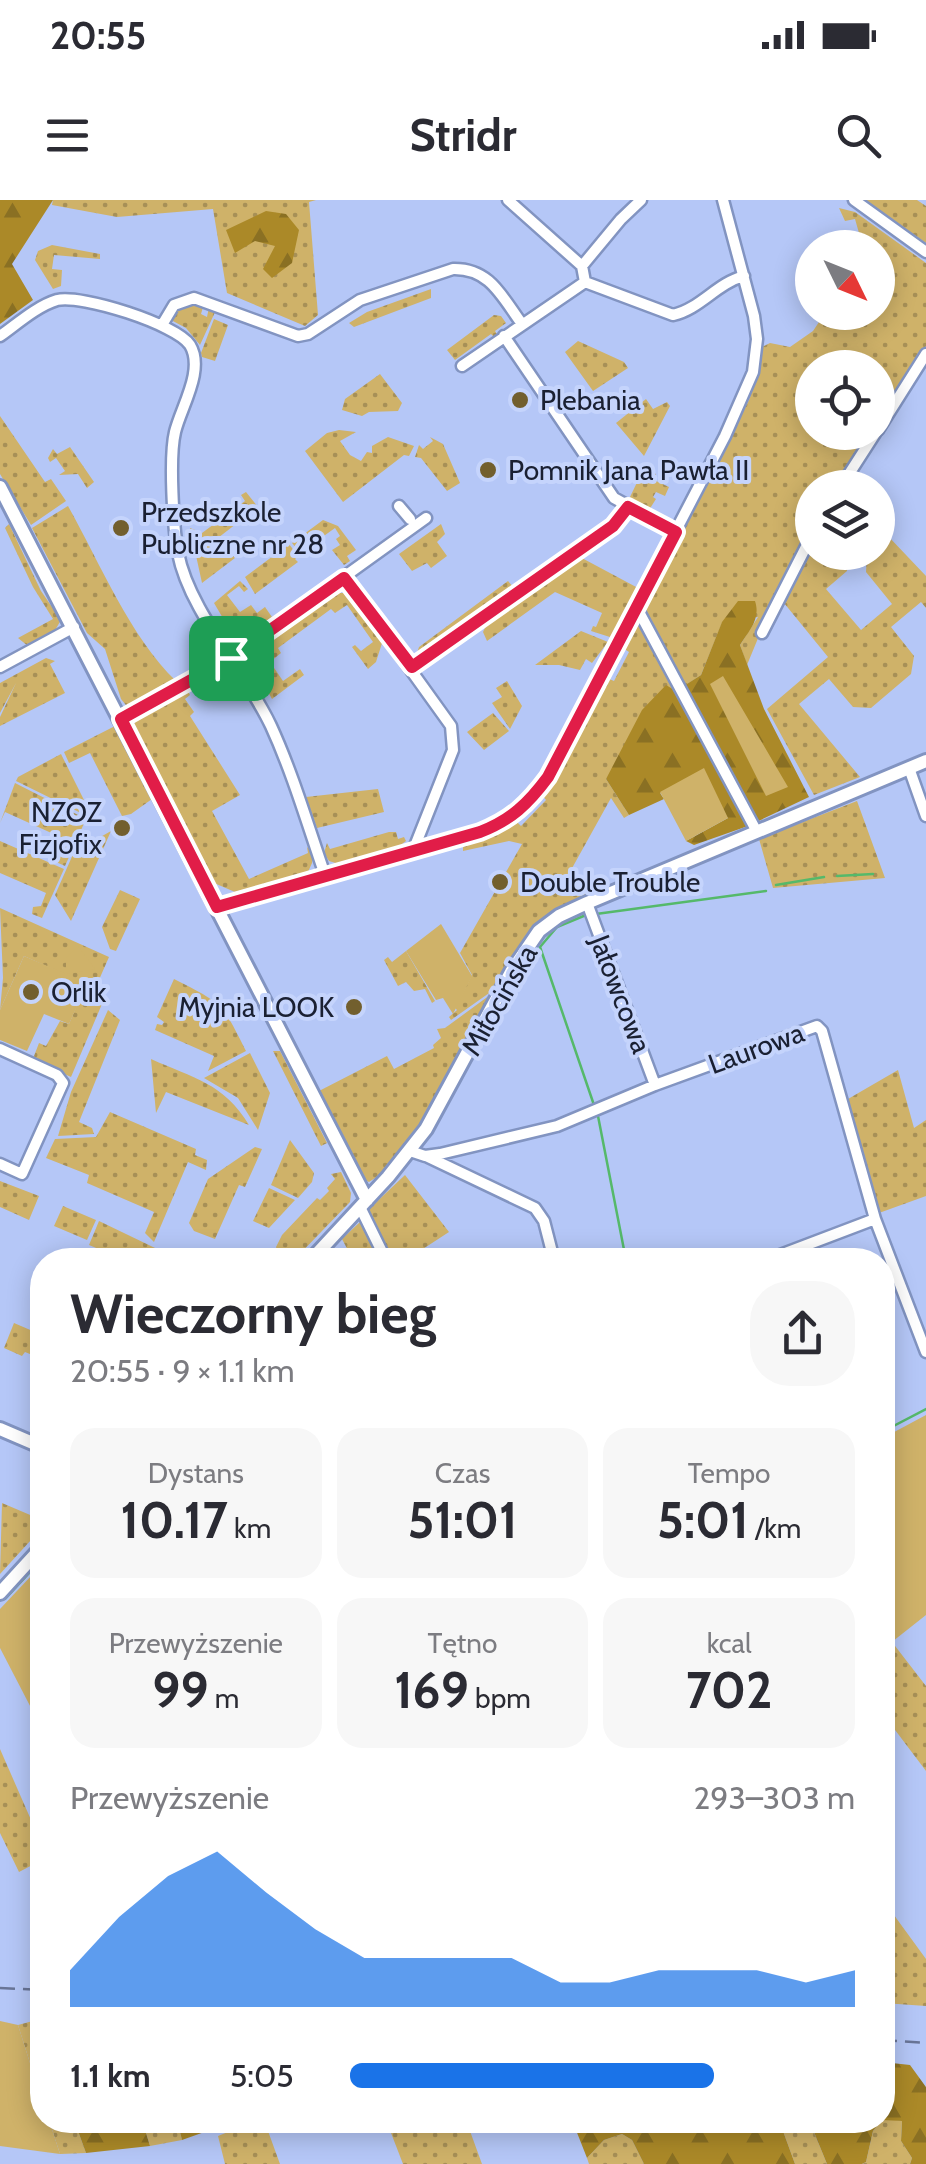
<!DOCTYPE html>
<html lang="pl">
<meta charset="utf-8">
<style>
:root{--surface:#fff;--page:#f7f7f7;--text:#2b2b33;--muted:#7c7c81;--accent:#1a73e8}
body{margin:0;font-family:Cabin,sans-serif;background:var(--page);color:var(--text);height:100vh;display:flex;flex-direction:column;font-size:38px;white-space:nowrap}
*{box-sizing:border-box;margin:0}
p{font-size:32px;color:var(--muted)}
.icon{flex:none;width:55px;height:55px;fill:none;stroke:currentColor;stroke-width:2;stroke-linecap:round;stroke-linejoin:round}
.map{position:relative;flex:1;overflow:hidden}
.drawer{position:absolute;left:30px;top:1048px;width:865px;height:885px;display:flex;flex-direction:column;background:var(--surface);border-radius:40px;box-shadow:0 5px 25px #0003}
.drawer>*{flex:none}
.needle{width:65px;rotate:133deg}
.controls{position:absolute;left:795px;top:30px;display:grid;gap:20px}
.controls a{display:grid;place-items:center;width:100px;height:100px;border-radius:50%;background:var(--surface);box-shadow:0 5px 25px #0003;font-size:50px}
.pin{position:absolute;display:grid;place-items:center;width:85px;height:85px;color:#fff;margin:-42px;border-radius:20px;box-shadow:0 5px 15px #0006}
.round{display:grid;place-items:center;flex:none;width:105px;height:105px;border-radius:40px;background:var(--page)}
.summary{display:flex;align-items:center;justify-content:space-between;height:170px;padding:0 40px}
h1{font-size:55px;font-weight:700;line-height:75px}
.figures{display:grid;grid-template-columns:repeat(3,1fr);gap:15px;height:170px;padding:10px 40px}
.figures div{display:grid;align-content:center;border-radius:25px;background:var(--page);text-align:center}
.figures b{font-size:50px;font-weight:700}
.figures small{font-size:28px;font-weight:400}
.figures p{font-size:28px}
.chart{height:280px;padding:20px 40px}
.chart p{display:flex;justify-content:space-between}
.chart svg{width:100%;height:180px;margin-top:10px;fill:var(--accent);opacity:.7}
ul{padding:0 40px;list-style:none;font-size:32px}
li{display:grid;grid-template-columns:160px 120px 1fr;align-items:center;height:75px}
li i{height:25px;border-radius:12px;background:var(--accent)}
.status{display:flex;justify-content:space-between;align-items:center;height:70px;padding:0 50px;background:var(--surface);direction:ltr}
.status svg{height:28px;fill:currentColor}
header{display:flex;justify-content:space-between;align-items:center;height:130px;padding:0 40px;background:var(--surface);font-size:45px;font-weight:700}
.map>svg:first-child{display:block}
.grass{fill:url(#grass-dots)}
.forest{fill:url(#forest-firs)}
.green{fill:#cfb269}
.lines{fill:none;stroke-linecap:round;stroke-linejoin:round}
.stream{stroke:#55b96a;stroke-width:2.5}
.minor-casing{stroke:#8294c1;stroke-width:15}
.tertiary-casing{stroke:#8294c1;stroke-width:18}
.minor{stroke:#fff;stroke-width:10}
.tertiary{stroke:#fff;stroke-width:12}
.rail{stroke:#697597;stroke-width:2.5;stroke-dasharray:15 8;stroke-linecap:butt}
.route-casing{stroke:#fff;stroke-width:20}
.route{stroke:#e11d48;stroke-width:12}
.poi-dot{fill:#725f2e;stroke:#c5d4fc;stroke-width:4}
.labels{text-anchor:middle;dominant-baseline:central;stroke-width:8;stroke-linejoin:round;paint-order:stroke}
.poi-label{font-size:28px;fill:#1a2032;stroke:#c5d4fc;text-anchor:start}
.street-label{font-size:28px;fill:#1a2032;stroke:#c5d4fc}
</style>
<div class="status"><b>20:55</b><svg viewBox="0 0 49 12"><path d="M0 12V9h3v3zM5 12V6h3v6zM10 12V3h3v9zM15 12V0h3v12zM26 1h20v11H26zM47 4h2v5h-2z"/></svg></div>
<header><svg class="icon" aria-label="menu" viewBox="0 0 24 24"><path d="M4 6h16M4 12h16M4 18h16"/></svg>Stridr<svg class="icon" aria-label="search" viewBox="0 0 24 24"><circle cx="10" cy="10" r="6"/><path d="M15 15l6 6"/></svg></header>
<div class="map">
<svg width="926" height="1964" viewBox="0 0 926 1964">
<defs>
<pattern id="grass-dots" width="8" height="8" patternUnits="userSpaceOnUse" patternTransform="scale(2.5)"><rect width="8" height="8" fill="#cfb269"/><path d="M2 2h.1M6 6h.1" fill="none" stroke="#a79057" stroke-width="1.8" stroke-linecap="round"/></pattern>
<pattern id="forest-firs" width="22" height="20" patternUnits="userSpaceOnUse" patternTransform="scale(2.5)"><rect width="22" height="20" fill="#ab8928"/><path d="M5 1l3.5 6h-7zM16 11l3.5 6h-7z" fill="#8a7023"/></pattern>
</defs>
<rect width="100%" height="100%" fill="#b5c7f7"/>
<path class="grass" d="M53 0H316L309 2 318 115 305 126 227 93 213 9 117 17 52 5Z
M864 0H917L926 6V43Z
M839 8 855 12 926 63V146L891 204H885L880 212 883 216 878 225V168H812V232L872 233 837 287 812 288V329L775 397 747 465 740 445 758 417 722 423 701 475 683 487 642 410 749 200 757 177 760 148 770 143 790 147 813 131 825 113 878 112V48L863 47 855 19 845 21Z
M52 45 100 54V59L54 55 52 69 62 70 61 86 53 89 35 60 38 51Z
M431 89V98L354 127 349 123 367 112Z
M196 102 204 104 201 114 207 117 209 107 216 110 200 145 186 128 171 120 177 109Z
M494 115 501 116 506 123 495 131 498 136 495 138 491 134 455 160 447 150Z
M214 119 228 125 215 161 202 157 201 153Z
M578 141 624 162 628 168 593 191 565 152Z
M380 174 402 203 398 211 369 212 362 216 342 210 345 199Z
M646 199 653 209 667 202 670 206 644 256 616 223Z
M0 216 45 282 51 279 66 301 31 325 0 274Z
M339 230 356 232 340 241 350 255 361 261 367 252 372 253V246L388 237 414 246 409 256 404 255 343 302 305 251 327 233Z
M430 237 443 244 460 283 447 291 421 258 415 257 419 245 423 249 433 241Z
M70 247 94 282 87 288 78 274 59 275 65 271 56 258 50 262 48 258 53 249 57 254Z
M644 268 656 274 654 280 669 287 665 296 656 292 653 297 656 299 649 310 629 299Z
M246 292 258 307 214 341 224 354 230 351 235 358 202 383 190 328 202 333 245 301 241 295Z
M68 306C99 361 130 437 176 481L172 488 130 510 121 499 105 449 87 433 32 328Z
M323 320 338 326 356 350 347 356 350 361 344 365 332 350 340 345 336 339 340 336 335 328 300 353 292 343Z
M9 324 41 391 61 420 54 432 28 446 18 438 53 419 33 387 5 328Z
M441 324 445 334 437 342 447 356 431 368 427 363 412 371 399 354Z
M888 336 926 376V408L921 402 891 427 914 456 911 474 871 508 853 507 829 479 799 504 860 577 814 595 767 509 828 457 784 403 812 349V352L842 353 848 360 847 371 826 389 861 430 892 404 866 372 867 355 878 352V345Z
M289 344 298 356 295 359 298 362 255 394 245 377Z
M580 357 638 388 613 438 591 431 593 426 596 427 602 413 555 392 487 441 483 432 488 421Z
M240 381 248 389 244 392 239 386 227 395 240 412 251 405 257 413 265 407 272 417 237 442 214 403Z
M508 381 514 388 426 452 417 453 419 447Z
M337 393H347L383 440 376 462 368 469 352 447 355 445 361 451 373 442 347 405 335 413 331 409 278 448 281 453 270 462 283 481 300 469 304 475 272 499 248 456Z
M637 419 679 489 606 579 629 615 624 618 611 598 571 670 581 690 592 686 595 692 544 717 512 757 492 791 451 820 449 817 457 810 455 808 472 775 460 753 522 644 509 641 463 651V644L516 621 521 626 546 600 542 595 607 478 614 481 629 452 623 448Z
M581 431 608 442 592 463 586 459 580 470 559 465H535Z
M46 458 55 461 50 464 65 493 0 526V517L16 483 0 513V483Z
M507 481 522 506 510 529 492 503 502 497 496 488Z
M188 491 190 495 185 499 194 512 190 516 240 595 212 611 249 679 308 653 307 647 313 653 312 663 308 672 235 692 214 683 133 525 137 520Z
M493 513 509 531 484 550 467 532Z
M115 526 152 599 131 614 122 616 90 553 69 563 64 552Z
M61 554 89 610 87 616 16 581 18 577Z
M15 583 86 619 65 666 56 662 69 641 5 612 0 623Z
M378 589 384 612 317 628 306 597Z
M857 601 885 678 773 688 759 639Z
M111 631 71 721 55 695 74 652Z
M389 632H396L398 639 404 637 406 641 398 647 339 664 329 661 324 653 327 643 330 649Z
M0 641 64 669 42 718 32 714 33 707 41 706 46 693 0 673Z
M120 690 140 699 116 751 110 749 102 727Z
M0 708 109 757 91 798 102 804 71 877 36 861 34 856 39 843 46 846 60 821 69 824 86 784 24 756 0 810 3 778Z
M406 751 435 801 432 803 425 789 414 791 406 782 398 786 384 760 388 757 392 762Z
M174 779C222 803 222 803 246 851L208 871 214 856 155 830 157 824 162 825 164 822 157 817Z
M490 795C465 842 414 958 369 982L363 979 319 891 387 856 394 869 434 848 433 845 441 838 437 829 445 828Z
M108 810 120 820 79 922 92 928 94 934 58 936 71 892Z
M273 851H280L327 943 321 946Z
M250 853 270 893 258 930 238 898 204 878Z
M151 859C193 878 224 883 249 925L166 892 156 913Z
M898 870 914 928 926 920V996L879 1013 848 899Z
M110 912 196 949 195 955 207 960 206 970 188 962 154 1042 145 1033 154 1012 87 983 89 975 46 958 55 939 96 937Z
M290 940 314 973 312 982 298 998 271 985Z
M255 947 262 949 245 987 239 985 215 1039 194 1031 189 1023 208 979Z
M341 972 351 993 350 1002 294 1060H280L276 1047 282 1035 317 998 320 1000 329 991 327 988 335 979 331 974Z
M405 975 449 1032 406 1060H391L373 1024 369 1009Z
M0 981 39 996 29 1020 0 1007Z
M269 988 295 1000 269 1028 253 1021Z
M63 1006 96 1020 87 1040 54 1026Z
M99 1021 180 1060H125L89 1045Z
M360 1022 383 1060H353L342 1039Z
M14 1123 42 1135V1159L25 1152 22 1156 4 1148Z
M2 1303 42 1320V1328L0 1374Z
M892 1442 926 1486V1571L883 1514V1449Z
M0 1549 42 1645V1660L19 1672 0 1633Z
M883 1700 926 1759V1806L883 1803Z
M40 1819 42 1828V1901L18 1825Z
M884 1918 902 1921 901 1941 912 1958 910 1964H862L866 1962 873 1931Z
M49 1920H74L86 1953 60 1954Z
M142 1920H177L182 1940 150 1946Z
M258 1920H264L280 1964H225L218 1936Z
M386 1920H466L482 1964H403Z
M779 1920H809L827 1964H795Z
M622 1934 632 1940 644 1964H589L587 1958 604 1940Z"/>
<path class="forest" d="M0 0H53L12 64 33 100 0 124Z
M266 11 286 14 299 30 292 63 272 78 263 69 275 46 255 41 235 53 226 30Z
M738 401H755C761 419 749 431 740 445L764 509 809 597 748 626 694 645 686 641 728 618 660 593 664 599 629 615 606 579 642 510 666 485 676 491 701 475 722 422Z
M883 1862 910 1865 926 1887V1964H910L912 1958 901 1941 902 1921 882 1920Z
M74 1920H142L150 1946 86 1953Z
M177 1920H238L182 1940Z
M572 1920H779L795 1964H644L632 1940 622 1934 604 1940 587 1958Z
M809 1920H882L873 1931 866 1962 862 1964H827Z"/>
<path class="green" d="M723 476 788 587 766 596 710 484Z
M704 568 728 618 686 641 660 592Z
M441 724 472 776 453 814 443 798 436 800 406 751Z
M78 746 95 769 67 774 87 784 69 824 44 814 27 851 0 840V810L24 756 66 774V758Z
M926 1215V1415L883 1449V1238Z
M32 1375 38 1385 42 1378V1529L0 1448V1409Z
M0 1821 18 1825 42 1901V1920H49L60 1954 0 1946Z"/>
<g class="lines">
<path class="stream" d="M837 676 873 674
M776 685 824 677
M596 714 766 691
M586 715 557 727 540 747 594 905
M598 916 626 1060
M882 1232 926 1209
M5 1399 42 1359"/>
<defs>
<path id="minor" d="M508 0 582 66 585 82
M854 0 926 52
M582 66 621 19 641 0
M162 125 174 105 194 98 298 136 308 134 360 100 453 69C490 68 502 97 522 124
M0 136C17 124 37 106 57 100 81 94 176 124 190 145 205 170 181 207 175 232 169 257 173 327 178 353 189 411 246 472 271 526 293 574 308 626 325 675
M504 136 614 298 676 332
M462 166 585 82 673 115C700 109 717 83 744 76
M878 230 926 154
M840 288 876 232
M399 306 410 319
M344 377 451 526 453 550 413 651
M637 408 757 632
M762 433 812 335
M0 467 74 427
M412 467 613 326 628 307
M121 519 231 458 426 318
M909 568 926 616
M587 703 655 885
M217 707 480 632C510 619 528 604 548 577L725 236 753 172 757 139 754 116 723 0
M0 849 57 875 63 883 22 974 0 964
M410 951 425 956 440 954 557 926 655 885 817 826 822 831 875 1019 926 1152
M426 956 535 1008 544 1021 554 1060
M360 1007 386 1060
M767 1060 875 1019"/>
<path id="tertiary" d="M0 287 367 1000
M311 1060 388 977 426 929 511 772 539 731 559 716 587 703 926 561
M0 1229 42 1247
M0 1393 42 1347"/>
</defs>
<use href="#minor" class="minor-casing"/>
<use href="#tertiary" class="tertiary-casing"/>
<use href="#minor" class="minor"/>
<use href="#tertiary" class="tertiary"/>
<path class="rail" d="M0 1788 42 1790
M882 1840 926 1843"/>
</g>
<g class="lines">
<defs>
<path id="route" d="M628 307 676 332 548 577C528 604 511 620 480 632L217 707 121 519 231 458 344 378 412 467 613 326Z"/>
</defs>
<use href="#route" class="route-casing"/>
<use href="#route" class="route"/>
</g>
<g class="poi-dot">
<circle cx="520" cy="200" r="10"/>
<circle cx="488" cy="270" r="10"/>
<circle cx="121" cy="328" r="10"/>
<circle cx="122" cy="628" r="10"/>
<circle cx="500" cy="682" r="10"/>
<circle cx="31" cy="792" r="10"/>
<circle cx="354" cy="807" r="10"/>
</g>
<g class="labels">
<g class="poi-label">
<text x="540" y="200">Plebania</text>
<text x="508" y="270">Pomnik Jana Pawła II</text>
<text x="141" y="312">Przedszkole<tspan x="141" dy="32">Publiczne nr 28</tspan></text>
<text x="102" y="612" text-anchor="end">NZOZ<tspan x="102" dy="32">Fizjofix</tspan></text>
<text x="520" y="682">Double Trouble</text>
<text x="51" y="792">Orlik</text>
<text x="334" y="807" text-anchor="end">Myjnia LOOK</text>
</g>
<g class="street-label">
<text transform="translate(621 794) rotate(69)">Jałowcowa</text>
<text transform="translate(499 800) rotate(-60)">Miłocińska</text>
<text transform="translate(756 848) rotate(-20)">Laurowa</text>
</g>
</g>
</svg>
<div class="controls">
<a><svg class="needle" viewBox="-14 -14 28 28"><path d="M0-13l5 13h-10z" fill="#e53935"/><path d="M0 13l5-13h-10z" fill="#7c7c81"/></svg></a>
<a><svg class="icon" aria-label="locate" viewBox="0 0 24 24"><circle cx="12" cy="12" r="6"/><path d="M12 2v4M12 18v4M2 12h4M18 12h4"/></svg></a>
<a><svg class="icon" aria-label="layers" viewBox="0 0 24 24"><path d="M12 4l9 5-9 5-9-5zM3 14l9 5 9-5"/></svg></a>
</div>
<div class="pin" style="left:231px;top:458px;background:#1e9e55"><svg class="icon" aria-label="arrive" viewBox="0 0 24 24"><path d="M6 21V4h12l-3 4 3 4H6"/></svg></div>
<section class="drawer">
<div class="summary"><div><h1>Wieczorny bieg</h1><p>20:55 · 9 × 1.1 km</p></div><a class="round"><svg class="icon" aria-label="share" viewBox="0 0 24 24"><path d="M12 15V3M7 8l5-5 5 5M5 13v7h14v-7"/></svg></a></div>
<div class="figures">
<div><p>Dystans</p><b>10.17<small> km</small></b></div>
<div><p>Czas</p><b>51:01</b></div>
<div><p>Tempo</p><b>5:01<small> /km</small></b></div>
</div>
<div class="figures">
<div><p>Przewyższenie</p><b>99<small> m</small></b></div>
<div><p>Tętno</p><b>169<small> bpm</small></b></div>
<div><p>kcal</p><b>702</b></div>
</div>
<div class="chart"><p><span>Przewyższenie</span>293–303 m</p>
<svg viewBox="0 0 160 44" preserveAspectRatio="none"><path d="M0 44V35L10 22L20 12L30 6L40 16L50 25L60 32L70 32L80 32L90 32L100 38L110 38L120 35L130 35L140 35L150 38L160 35V44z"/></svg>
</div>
<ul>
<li><b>1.1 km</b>5:05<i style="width:72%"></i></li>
</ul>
</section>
</div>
